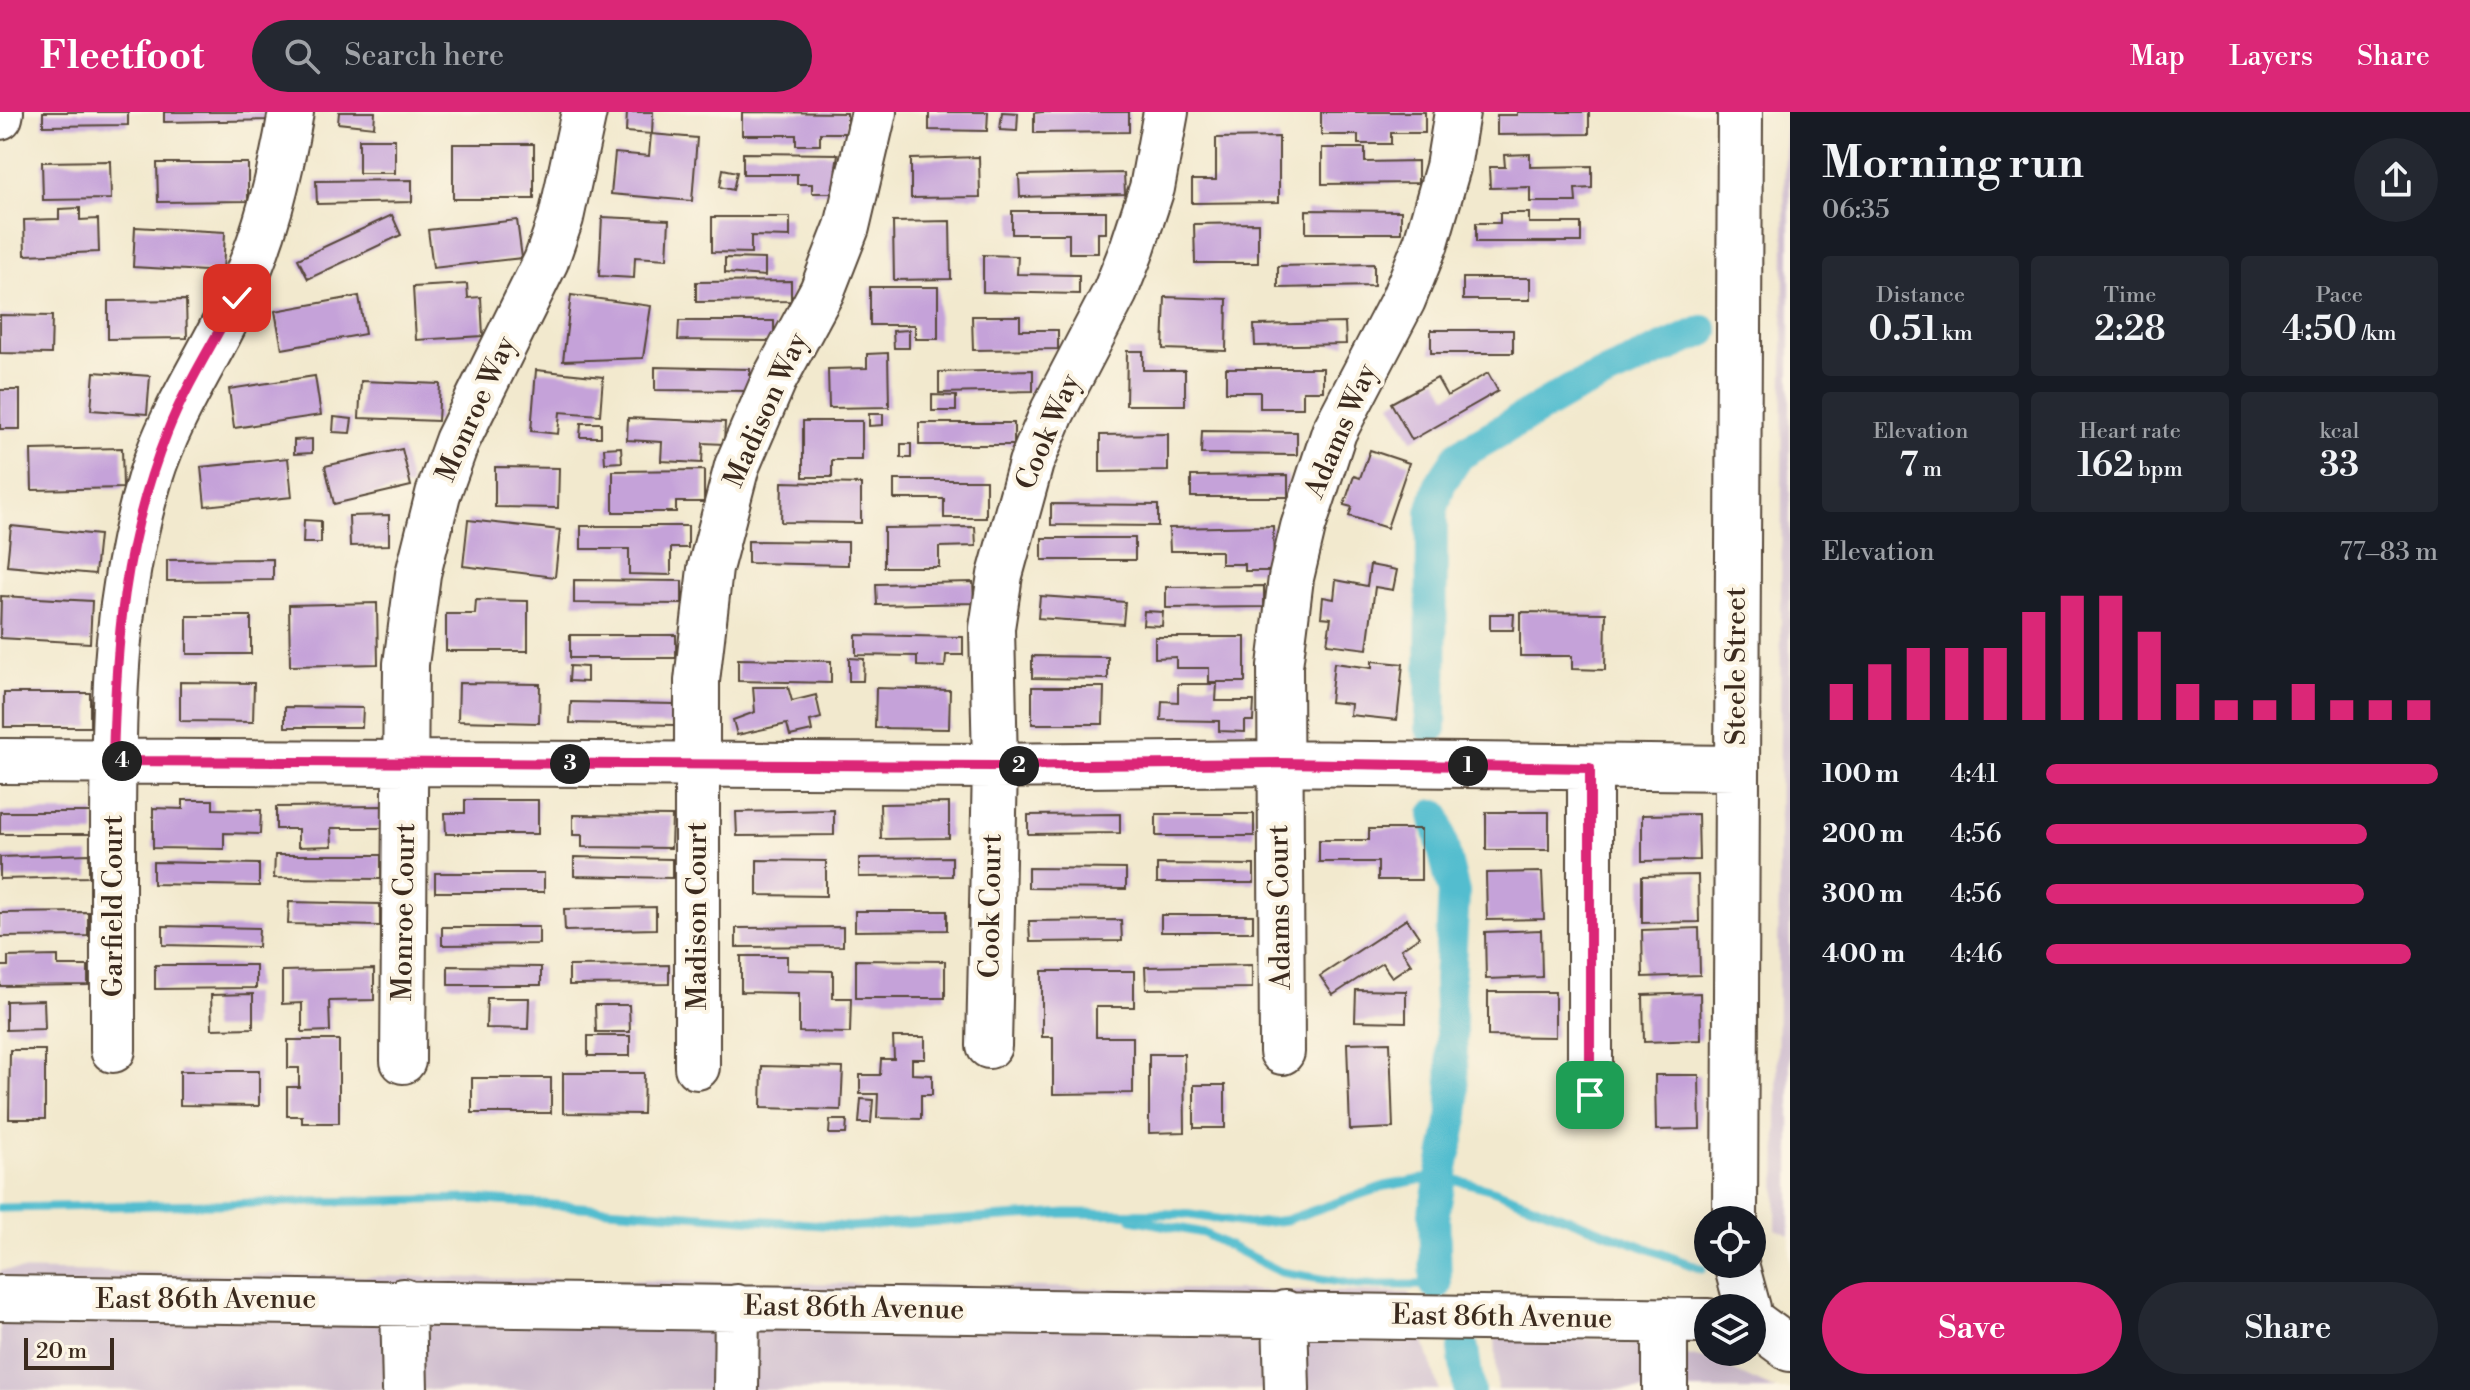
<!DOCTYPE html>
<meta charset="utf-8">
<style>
:root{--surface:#171b24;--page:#242831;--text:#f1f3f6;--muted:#9ea1a6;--accent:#db2777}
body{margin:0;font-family:"Libre Bodoni",serif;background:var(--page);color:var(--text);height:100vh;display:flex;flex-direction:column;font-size:30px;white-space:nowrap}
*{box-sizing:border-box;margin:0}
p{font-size:26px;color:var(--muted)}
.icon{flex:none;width:44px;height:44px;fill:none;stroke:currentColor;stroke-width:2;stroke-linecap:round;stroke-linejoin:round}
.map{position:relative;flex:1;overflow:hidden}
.side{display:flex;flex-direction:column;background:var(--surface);width:680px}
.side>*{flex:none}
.tools{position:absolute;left:1694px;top:1094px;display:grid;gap:16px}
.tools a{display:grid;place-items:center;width:72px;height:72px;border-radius:50%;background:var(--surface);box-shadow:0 8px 32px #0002;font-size:40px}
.scale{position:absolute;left:24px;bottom:20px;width:90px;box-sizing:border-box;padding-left:8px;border:4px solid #3b2a1e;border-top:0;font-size:22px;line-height:28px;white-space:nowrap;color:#3b2a1e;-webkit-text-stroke:6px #fcf5e5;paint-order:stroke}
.pin{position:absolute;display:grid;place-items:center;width:68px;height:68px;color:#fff;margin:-34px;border-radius:16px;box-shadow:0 4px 12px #0006}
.km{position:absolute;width:40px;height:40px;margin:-20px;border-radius:50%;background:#222;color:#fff;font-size:22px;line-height:40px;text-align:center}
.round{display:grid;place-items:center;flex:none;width:84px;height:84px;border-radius:42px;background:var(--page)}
.overview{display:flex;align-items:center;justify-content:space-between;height:136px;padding:0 32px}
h1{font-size:44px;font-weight:600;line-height:60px}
.stats{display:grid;grid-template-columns:repeat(3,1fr);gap:12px;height:136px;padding:8px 32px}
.stats div{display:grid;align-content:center;border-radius:8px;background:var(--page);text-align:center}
.stats b{font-size:34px;font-weight:600}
.stats small{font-size:22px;font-weight:400}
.stats p{font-size:22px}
.chart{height:224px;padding:16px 32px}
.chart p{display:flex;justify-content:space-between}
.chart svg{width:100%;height:144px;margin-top:8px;stroke:var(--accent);stroke-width:6}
.action{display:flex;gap:16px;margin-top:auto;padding:16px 32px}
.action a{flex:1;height:92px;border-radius:48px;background:var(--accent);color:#fff;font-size:32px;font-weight:600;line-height:92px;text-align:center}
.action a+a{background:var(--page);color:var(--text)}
ul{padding:0 32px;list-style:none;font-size:26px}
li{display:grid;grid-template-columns:128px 96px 1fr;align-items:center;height:60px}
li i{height:20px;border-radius:10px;background:var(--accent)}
header{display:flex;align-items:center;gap:48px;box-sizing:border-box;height:112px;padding:0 40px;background:var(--accent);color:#fff}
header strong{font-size:38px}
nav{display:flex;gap:44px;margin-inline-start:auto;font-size:28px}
.search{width:560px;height:72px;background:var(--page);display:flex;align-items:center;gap:20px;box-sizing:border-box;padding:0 28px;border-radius:44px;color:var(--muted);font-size:30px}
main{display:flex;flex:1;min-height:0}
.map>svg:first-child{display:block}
.industrial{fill:#cfbdcf}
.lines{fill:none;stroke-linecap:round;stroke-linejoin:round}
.stream{stroke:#53bdcf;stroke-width:9}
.canal{stroke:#53bdcf;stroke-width:32}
.building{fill:#c5a2d9}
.minor-casing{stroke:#564738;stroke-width:48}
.minor{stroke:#fff;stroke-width:44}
.route-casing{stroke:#fff;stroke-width:16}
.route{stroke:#db2777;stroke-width:10}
.labels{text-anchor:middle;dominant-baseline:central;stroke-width:8;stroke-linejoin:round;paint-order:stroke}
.street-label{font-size:28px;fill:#3b2a1e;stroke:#fcf5e5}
</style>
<header>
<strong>Fleetfoot</strong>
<div class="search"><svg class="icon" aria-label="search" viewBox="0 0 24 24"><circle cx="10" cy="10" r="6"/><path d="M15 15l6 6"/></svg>Search here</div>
<nav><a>Map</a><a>Layers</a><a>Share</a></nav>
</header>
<main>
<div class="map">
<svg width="1790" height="1278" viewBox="0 0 1790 1278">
<rect width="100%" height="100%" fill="#fcf5e5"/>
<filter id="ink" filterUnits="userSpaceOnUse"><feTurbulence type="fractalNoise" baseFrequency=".0125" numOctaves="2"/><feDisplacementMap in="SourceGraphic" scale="16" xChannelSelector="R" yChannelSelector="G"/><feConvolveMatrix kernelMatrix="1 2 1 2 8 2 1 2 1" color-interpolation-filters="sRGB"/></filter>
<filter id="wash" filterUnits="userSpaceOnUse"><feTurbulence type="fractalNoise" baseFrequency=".006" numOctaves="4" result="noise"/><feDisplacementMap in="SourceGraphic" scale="32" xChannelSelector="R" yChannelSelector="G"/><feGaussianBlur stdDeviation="1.8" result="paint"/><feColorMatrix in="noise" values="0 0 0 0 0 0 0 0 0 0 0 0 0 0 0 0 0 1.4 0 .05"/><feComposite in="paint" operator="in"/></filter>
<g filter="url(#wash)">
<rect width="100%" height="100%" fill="#f2e9ce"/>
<path class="industrial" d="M1785 0H1790V1123L1776 1117Z
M0 1158 1409 1181 1439 1278H0Z
M1495 1220 1616 1228 1710 1248 1776 1278H1497Z"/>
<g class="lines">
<path class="stream" d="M0 1096 473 1087 849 1115 1067 1101 1184 1102 1252 1112 1286 1108 1385 1074 1424 1067 1457 1068 1493 1078 1702 1157
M1132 1107 1203 1121 1281 1160 1357 1173H1436"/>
<path class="canal" d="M1431 616 1432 400 1440 372 1459 343 1571 278 1703 219
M1435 703 1454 781 1449 868 1454 1002 1434 1100 1436 1173
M1463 1237 1469 1278"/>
</g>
<g id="blocks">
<path class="building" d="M43 0H128V13L43 14Z
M164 0H271L272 8 164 10Z
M339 0H375L374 15 338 11Z
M627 0H653L652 22 626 20Z
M742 0 847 1V21H820V33H796V23H742Z
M929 0H988L987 19 929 18Z
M1002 0 1018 1 1017 19 1000 18Z
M1042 0H1129V20L1034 21V1Z
M1321 0H1425V21H1391V32H1358V23H1321Z
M1517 0H1589V22L1497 23V3H1517Z
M651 22 697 26 692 89 611 82 615 41 649 44Z
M1279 25V90L1192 91V68H1216V26Z
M359 27H395V61H359Z
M453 32H534V87H453Z
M1322 36H1365V50L1418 49V71L1322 72Z
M743 41 838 42 832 81H812V72H797V62H743Z
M1530 42V55L1592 54V76L1575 77 1576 90H1530V75L1490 76 1489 55H1505L1504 43Z
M979 45 980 85 911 86V47Z
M110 49 111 87 43 88 42 50Z
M157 51H248V89L158 90Z
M723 57 737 60 733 78 720 75Z
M1124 61 1125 82 1020 85 1019 63Z
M412 68V90L317 92 316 69Z
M80 96V108L98 107 99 140 25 143 24 108 59 107V97Z
M1306 98 1401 99V121H1306Z
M1012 99H1106V121H1098V141H1069V122H1012Z
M1500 101H1529V111H1581V130H1476V111H1500Z
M392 103 401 123 308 167 298 147Z
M602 105 669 108 667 147 635 145 634 166 599 164Z
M712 105H790V125L751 124V141L712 140Z
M517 108 522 146 433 156 428 118Z
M950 109 951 167 894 168 893 110Z
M1258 111V151H1195L1194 112Z
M135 115 225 120 223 160 133 155Z
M983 143 1018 144 1017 162 1079 163V182L983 180Z
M725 146 765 147V164L725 161Z
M1374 152V174L1278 176V154Z
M1463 166H1530V188H1463Z
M791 169V189L696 190V170Z
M467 172 468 186 481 185 483 224 416 228 413 175Z
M870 175H938V227H915V213H870Z
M571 183 651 194 643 246 563 249Z
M359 184 365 222 282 237 275 199Z
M1165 185 1227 187 1226 239 1163 237Z
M186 188 187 226 108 227V189Z
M0 203 52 204 51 242 0 241Z
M972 204H1020V218H1058V237L973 238Z
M679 209H774V229L678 228Z
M1345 211 1346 232 1255 234 1254 213Z
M909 218V236H894L893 219Z
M1431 218H1513V241H1431Z
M1127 239H1143V258H1185V293H1126Z
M888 241 889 295 829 296 828 257 867 256V242Z
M655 255 750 257V279L655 278Z
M1226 256H1323V279H1303V296H1260V280H1226Z
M536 258 603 265 600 303 560 300 558 322 531 319Z
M1033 258V279L939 281V260Z
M94 260 150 264 147 302 91 298Z
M1488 261 1498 279 1412 328 1391 291 1437 266 1447 284Z
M315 264 321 303 234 316 229 277Z
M361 269 440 272 438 309 359 306Z
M0 278H20V317H0Z
M932 283 956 284V299H932Z
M869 302H883V313L869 314Z
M334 305 352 307 350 321 333 320Z
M628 306 725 310 724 332 703 331 702 351 661 349 662 330 627 328Z
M803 309H862V348H832V365H803Z
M581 311H601V325H580Z
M919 311H1014V333H919Z
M1202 319 1297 320V343L1201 342Z
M1168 322V359L1100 360V323Z
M312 327V341L294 342V328Z
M901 332H911V346H901Z
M621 335 622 350 605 351 604 336Z
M122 336 123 376 32 378 31 338Z
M402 337 411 374 334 392 325 354Z
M1370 338 1409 351 1387 416 1349 404 1352 395 1344 393 1354 364 1360 366Z
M288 346 292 385 205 394 201 355Z
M495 355 559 356 558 396 495 395Z
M704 358V390H676V400H613V359Z
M1288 363V385H1191V364Z
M894 368H986V406H944V387H894Z
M782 370 861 372V411L781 410Z
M1051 392 1158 393V414L1051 413Z
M389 403V433L350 434 349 404Z
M304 408 321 409V431H303Z
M468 408 560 418 555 465 463 454Z
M11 414 99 423 95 462 7 454Z
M581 414H688V436H671V463L629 462V437H581Z
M1273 414 1274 459H1245V452H1221V439H1170L1169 416Z
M975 415 976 434 939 435V455H884V416Z
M1042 426H1135V448H1042Z
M748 429 848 430V453L748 451Z
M273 447V468L167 469V448Z
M1370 453 1397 458 1393 478 1375 475 1367 537 1327 532 1331 506 1321 505 1323 485 1334 487 1336 468 1367 474Z
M574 468 682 469V492L574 491Z
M973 470 974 491 877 493 876 472Z
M1264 474V495L1166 496V475Z
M1 484 92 489 90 531 0 526Z
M1040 484 1125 490 1123 512 1038 506Z
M476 488 528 489V539H446V502H475Z
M377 491 378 552 290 554 289 493Z
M1144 499 1163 500 1162 514 1143 513Z
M1520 500 1606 501 1605 558 1572 557V544H1520Z
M1490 502H1514L1513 518H1490Z
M187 504H251V542H187Z
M570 523H676V546H570Z
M856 523 963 525V543H946L945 555 917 554V544L856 543Z
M1155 525H1245V570H1209V556H1176V545L1155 546Z
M1032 544 1108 545V567L1032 566Z
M849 546 864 547 863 569H849Z
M738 547 831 549V571L738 569Z
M1372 549 1403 552 1397 608 1350 603 1351 592 1330 590 1334 551 1372 556Z
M570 554 587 555V570L569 569Z
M180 570 254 571 253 610 180 609Z
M459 571 540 572 539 611 458 609Z
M1178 572H1217L1216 589H1254L1253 609H1245V620L1219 619V609L1161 608 1162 589 1178 590Z
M753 575H788L792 589 816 583 821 606 810 609 812 619 790 624 787 612 737 623 733 608 755 600Z
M1032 575H1104L1103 612H1032Z
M876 576 950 578 949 617 875 616Z
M4 581H90V615H4Z
M571 590 674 592V613L570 611Z
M285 595 363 596 362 615H285Z
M183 688H213V697L261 698 260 722 224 721V737L153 736V696L183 697Z
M465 688H538V722H446L445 701H465Z
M949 691V726L881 727 880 692Z
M382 694V716H331L332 734 298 735V717H276V695Z
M834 698V723L737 724 736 700Z
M0 700H94V722H0Z
M1486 700H1549V738H1486Z
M1120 702V721L1028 722V703Z
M1156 702H1254V724H1156Z
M1698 702 1699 748 1642 749V703Z
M573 703 672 704 671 736 582 735V723H573Z
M1369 717H1421V768H1378V750H1319V728H1369Z
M89 742V765L0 767V745Z
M275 743H381V767L274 766Z
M574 745 672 747V766L574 764Z
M952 745V764L859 765V746Z
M757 748 826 749V784L757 783Z
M153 750 259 752V774L153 772Z
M1157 752 1254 753V771H1157Z
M1028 756 1126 757V777L1028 776Z
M1542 760 1544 807 1487 808 1486 761Z
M435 761H544V780H435Z
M1698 763 1699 810 1642 811V764Z
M289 790 380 792V814L288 812Z
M656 795V817L565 819 564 797Z
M855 799H947V818L855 819Z
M88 800V824L0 825V801Z
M1161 803H1253V820H1161Z
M1407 807 1419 825 1401 837 1411 852 1392 865 1382 851 1333 883 1320 864Z
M1121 808 1122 829 1030 830 1029 809Z
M163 814 259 816 258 835 163 833Z
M442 815H539V832L442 833Z
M843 815V834L736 835V816Z
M1699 816 1700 863 1643 865 1642 818Z
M1541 818 1542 865 1486 867 1485 820Z
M58 844V854H88V873L0 874V854H8V845Z
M741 844H787V858L833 859V886H851L850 921 799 920V881L741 880Z
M856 848 945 849V886H856Z
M155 853H256V876L155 877Z
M669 853V872L569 873V854Z
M1252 853V876L1146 877 1145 855Z
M448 854 541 855V873H448Z
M374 857V888L329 889 330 919 302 920V891L282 892V859Z
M1042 859H1134V895H1096V925H1133V981L1053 982V925H1042Z
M1356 878 1406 879V910L1355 909Z
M1488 880H1555V925L1488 924Z
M1700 881 1701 928 1644 930 1643 883Z
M253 882V916L212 917 211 883Z
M487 886H529L528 917 486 916Z
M44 888 45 917 6 918V889Z
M595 893H629L630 920H596Z
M588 924H630V944H588Z
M893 925H925V947H912V962L932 963V983H921V1007L877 1006 878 982H860V963H880L881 947H894Z
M288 928H339V1011H302V1004H287V975H299V956H288Z
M1390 930 1393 1016 1350 1018 1347 931Z
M10 938H45V1007H9Z
M1149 942H1184L1185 1020 1149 1021Z
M762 954 843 956 841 998 761 996Z
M180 959H259V994L180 993Z
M563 961H644L643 1002 563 1001Z
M1655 963H1699L1700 1017 1656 1018Z
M472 966H551V1001H472Z
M1194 973H1225V1016H1194Z
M861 987 873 988 871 1011H859Z
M830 1008H847L846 1022H829Z"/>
</g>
</g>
<g filter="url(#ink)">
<use href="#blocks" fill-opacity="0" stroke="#564738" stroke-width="2"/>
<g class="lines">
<defs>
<path id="minor" d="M0 5 1 0
M0 649 995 654 1279 651 1736 656
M989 934 995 654 992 516 1000 463 1031 351 1053 299 1115 180 1131 140 1152 76 1166 0
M113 938C113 861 113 785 113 708 114 584 114 486 150 366 170 301 209 246 237 186 265 126 280 64 291 0
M1282 940 1280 554 1291 466 1303 415 1334 320 1403 188 1426 131 1448 55 1457 0
M403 949 406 552 418 462 438 382 457 329 546 149 561 106 584 0
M697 955V569L710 457 737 354 774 268 822 179 847 115 874 0
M1590 983V656
M1735 1108 1740 0
M1736 1152 1748 1196
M0 1186 1708 1209
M403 1189 405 1278
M1285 1201 1287 1278
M1752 1209 1790 1237
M736 1278 737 1195
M1665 1278V1208"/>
</defs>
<use href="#minor" class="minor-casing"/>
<use href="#minor" class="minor"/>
</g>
</g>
<g class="lines" filter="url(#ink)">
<defs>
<path id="route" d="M237 186C214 230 185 275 167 321 123 431 116 532 113 649L995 654 1279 651 1590 656V983"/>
</defs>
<use href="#route" class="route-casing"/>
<use href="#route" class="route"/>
</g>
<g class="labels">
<g class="street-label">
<text transform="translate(476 297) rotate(-66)">Monroe Way</text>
<text transform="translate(766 298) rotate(-66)">Madison Way</text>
<text transform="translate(1341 319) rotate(-67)">Adams Way</text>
<text transform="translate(1048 320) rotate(-67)">Cook Way</text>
<text transform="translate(1736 554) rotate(-90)">Steele Street</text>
<text transform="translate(113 794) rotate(-90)">Garfield Court</text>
<text transform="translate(991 794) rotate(-89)">Cook Court</text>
<text transform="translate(1280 795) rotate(-91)">Adams Court</text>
<text transform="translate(404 800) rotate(-89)">Monroe Court</text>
<text transform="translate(697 804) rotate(-90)">Madison Court</text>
<text x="206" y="1187">East 86th Avenue</text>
<text transform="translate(854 1196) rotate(1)">East 86th Avenue</text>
<text transform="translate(1502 1205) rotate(1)">East 86th Avenue</text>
</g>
</g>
</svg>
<div class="tools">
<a><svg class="icon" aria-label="locate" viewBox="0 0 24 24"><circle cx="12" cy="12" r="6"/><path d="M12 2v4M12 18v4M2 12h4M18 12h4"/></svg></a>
<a><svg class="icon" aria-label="layers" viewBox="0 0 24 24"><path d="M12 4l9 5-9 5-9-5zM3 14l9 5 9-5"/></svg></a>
</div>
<div class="scale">20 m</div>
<div class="pin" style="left:1590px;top:983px;background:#1e9e55"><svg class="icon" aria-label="arrive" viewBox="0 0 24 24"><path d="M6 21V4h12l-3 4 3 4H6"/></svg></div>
<div class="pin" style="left:237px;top:186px;background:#d93025"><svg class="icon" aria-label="check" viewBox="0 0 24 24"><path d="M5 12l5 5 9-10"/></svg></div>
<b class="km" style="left:1468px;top:654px">1</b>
<b class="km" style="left:1019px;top:654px">2</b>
<b class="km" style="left:570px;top:652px">3</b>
<b class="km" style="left:122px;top:649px">4</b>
</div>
<section class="side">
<div class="overview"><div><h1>Morning run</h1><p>06:35</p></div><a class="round"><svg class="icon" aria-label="share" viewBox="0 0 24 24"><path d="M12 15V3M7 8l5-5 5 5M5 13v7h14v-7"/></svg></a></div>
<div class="stats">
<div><p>Distance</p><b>0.51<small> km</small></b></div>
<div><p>Time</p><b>2:28</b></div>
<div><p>Pace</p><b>4:50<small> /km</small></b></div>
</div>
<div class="stats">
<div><p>Elevation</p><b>7<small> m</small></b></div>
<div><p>Heart rate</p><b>162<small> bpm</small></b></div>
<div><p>kcal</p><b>33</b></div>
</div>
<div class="chart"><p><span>Elevation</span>77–83 m</p>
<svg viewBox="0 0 160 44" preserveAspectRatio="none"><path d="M5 44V33M15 44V27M25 44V22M35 44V22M45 44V22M55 44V11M65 44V6M75 44V6M85 44V17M95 44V33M105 44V38M115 44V38M125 44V33M135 44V38M145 44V38M155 44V38"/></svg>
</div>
<ul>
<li><b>100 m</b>4:41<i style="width:100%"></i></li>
<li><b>200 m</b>4:56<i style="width:82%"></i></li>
<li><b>300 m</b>4:56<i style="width:81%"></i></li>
<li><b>400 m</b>4:46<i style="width:93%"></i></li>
</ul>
<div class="action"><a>Save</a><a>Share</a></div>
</section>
</main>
